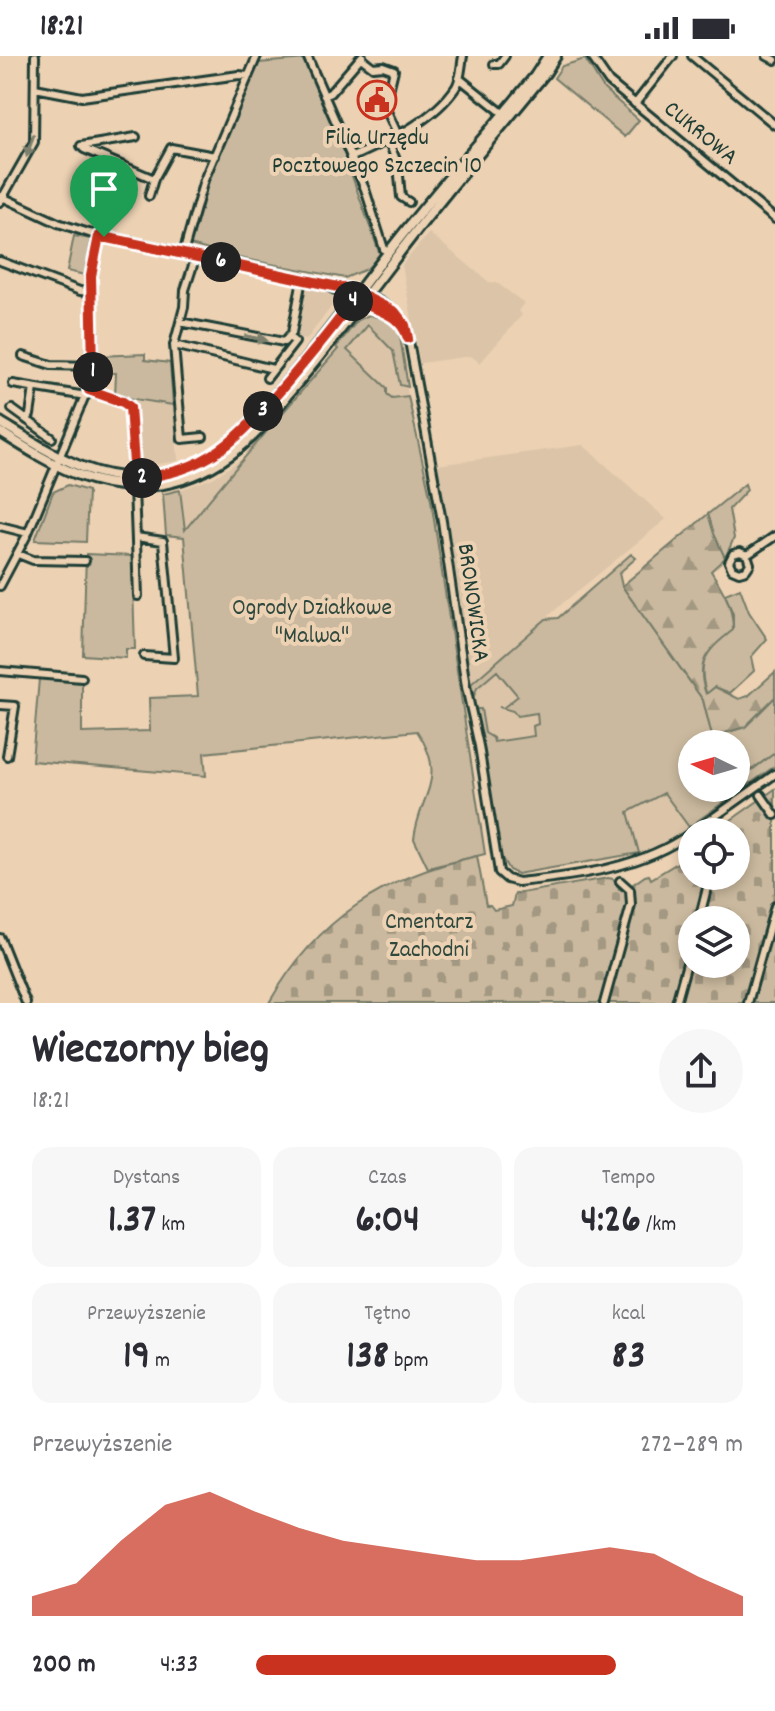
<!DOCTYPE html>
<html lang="pl">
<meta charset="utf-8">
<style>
:root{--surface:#fff;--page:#f7f7f7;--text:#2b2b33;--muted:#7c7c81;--accent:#c8321e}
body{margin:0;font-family:Dekko,sans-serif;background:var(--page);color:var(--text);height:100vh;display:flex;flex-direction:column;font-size:30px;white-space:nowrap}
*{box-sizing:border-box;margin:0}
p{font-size:26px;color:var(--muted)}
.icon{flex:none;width:44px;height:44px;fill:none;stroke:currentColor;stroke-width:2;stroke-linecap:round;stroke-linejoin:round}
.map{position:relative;height:947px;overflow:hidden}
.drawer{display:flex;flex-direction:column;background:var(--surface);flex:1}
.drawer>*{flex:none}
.needle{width:52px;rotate:275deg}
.controls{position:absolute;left:678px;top:674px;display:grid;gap:16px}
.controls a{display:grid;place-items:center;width:72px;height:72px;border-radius:50%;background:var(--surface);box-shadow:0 4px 12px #0003;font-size:40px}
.pin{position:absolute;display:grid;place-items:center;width:68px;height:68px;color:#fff;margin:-82px -34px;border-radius:50% 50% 50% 0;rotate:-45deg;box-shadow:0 0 8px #0007}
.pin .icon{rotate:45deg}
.km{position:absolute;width:40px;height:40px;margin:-20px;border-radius:50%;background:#222;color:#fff;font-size:22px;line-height:40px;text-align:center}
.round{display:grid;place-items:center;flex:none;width:84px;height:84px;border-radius:42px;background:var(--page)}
.headline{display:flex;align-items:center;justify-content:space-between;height:136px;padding:0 32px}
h1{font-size:44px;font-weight:700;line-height:60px}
.metrics{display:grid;grid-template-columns:repeat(3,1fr);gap:12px;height:136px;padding:8px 32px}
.metrics div{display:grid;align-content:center;border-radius:20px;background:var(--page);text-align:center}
.metrics b{font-size:40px;font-weight:700}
.metrics small{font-size:22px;font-weight:400}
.metrics p{font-size:22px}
.chart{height:224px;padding:16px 32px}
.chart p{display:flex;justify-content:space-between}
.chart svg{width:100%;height:144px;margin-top:8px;fill:var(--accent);opacity:.7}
ul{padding:0 32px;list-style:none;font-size:26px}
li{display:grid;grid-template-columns:128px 96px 1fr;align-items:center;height:60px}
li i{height:20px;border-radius:10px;background:var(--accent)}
.status{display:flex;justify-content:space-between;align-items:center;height:56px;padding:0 40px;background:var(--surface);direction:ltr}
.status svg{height:22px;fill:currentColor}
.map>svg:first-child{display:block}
.built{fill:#dbc4a8}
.green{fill:#cab99e;stroke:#747b69;stroke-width:2}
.forest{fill:url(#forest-firs);stroke:#747b69;stroke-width:2}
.cemetery{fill:url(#cemetery-stones);stroke:#747b69;stroke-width:2;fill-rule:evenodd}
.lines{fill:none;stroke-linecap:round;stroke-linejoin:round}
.minor-casing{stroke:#1f3d34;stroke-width:12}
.major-casing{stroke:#1f3d34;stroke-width:14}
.minor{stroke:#ecd1b3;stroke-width:6}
.major{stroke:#ecd1b3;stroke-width:8}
.oneway{fill:#7b806d}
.route-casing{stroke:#fff;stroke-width:16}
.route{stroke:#c8321e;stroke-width:10}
.labels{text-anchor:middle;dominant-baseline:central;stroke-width:8;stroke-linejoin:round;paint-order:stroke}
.street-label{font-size:24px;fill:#1f3d34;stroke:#ecd1b3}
.poi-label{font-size:24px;fill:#1f3d34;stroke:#ecd1b3}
.park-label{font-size:24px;fill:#30493f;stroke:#ecd1b3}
</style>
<div class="status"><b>18:21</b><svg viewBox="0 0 49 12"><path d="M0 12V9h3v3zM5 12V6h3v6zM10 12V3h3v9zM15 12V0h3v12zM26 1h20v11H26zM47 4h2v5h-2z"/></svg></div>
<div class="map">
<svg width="775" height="947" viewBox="0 0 775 947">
<defs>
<pattern id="forest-firs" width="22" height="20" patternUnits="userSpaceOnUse" patternTransform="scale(2)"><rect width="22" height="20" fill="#cab99e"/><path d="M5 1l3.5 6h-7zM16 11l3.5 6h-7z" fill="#a39882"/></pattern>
<pattern id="cemetery-stones" width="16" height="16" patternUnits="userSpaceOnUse" patternTransform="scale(2)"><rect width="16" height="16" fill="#cab99e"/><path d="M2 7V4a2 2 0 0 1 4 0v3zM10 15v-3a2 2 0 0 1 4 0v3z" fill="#a39882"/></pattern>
</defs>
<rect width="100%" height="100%" fill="#ecd1b3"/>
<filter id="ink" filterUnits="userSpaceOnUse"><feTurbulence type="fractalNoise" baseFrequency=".0125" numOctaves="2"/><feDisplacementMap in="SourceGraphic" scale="16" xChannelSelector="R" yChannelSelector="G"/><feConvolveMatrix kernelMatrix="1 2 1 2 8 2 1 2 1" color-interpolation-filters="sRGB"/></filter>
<g filter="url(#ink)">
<path class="built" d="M429 177 489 226 497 227 524 247 518 255 522 259 480 307 471 300 420 307 402 209Z
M308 230 333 240 334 247 306 284 294 280 304 233Z
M366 261 397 273 408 340 392 342 338 293Z
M134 345 173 349 178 405 136 411Z
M583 389 666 463 564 546 497 606 560 679 483 691 469 628 458 546 460 542 438 409Z
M243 402 184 475 180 434 213 422Z
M664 736 689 771 671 784 639 797 627 756Z"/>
<path class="green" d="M306 3 336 75 380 199 367 213 345 222 234 201 190 189 206 131 258 7Z
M585 3 604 33 639 64 625 81 554 22 562 10Z
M74 180 91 183 85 219 67 215Z
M369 259 389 264 399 274 408 331 400 329 393 295 368 269 347 294 387 332V338L392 342 408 340 431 444 485 798 428 812 414 783C419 738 449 724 417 675L204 697 206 720 32 705 39 623 82 625V677L150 675 149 642 198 640 184 481 166 479 163 438 180 434 185 474C234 412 286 353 338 293L336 291 358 264Z
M145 298V304L170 307 173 349 115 340 116 317H96L97 300Z
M745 428 747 434 729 453 734 482 725 502 714 478 708 458Z
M68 429 88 435 86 486 35 484 53 436Z
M86 498 132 500 135 593H126V602L83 599Z
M631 498 636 502 619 517 622 530 703 644 714 688H692V732H722L724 746 689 771 664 737 628 756 639 797 517 818 509 814 500 799 476 653H481L485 677 493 682 494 686 534 680 533 670 538 668 537 657 517 660 513 655 499 651 503 652 518 640 497 615 477 632 474 640 471 628 546 563 558 562Z
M740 532 749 556 767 583 751 601 754 615 730 637 715 631 707 639C695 605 708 594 733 573V558L725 538Z
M775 641V697L753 713 736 718V688H722L721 678 745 671Z"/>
<path class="forest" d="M708 458 714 478 725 502 711 515C723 534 733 550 733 574 709 593 694 605 706 638L715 631 739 643 748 640 775 616V641L745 671 721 678 722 688H714L703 644 622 530Z
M775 697V710L724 746 722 732H736V718L753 713Z"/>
<path class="cemetery" d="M775 733V947H269C317 862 384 821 477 800L486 849H490L494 854 512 850 515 838 608 822 613 823 619 833 623 835 645 820 649 819 651 823 692 798V820H736V776H714ZM692 864H736V908H692Z"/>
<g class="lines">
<defs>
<path id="minor" d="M307 0 365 133 384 193 388 197
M591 0 609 26 775 163
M692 0 775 69
M767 0 775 4
M361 2 373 11 383 10 394 14 385 51 398 79
M494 8H499L505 0
M459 22 504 58
M35 32 82 41 239 19 248 20
M324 40 330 37 362 0
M635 48 673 0
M388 84 398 109 401 141 409 146
M81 90 84 93 154 123
M81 90 136 81
M350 102C387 85 433 66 456 31 461 23 461 10 463 0
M0 140 58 167 89 177 347 232C370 239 398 251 407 274L442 465 466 631 479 690 499 816 507 823 518 826C577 820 643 812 692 776
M149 140 154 123 171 92 215 100
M0 146 34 86 35 0
M183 198 204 124 257 0
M196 200 185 234 184 251 174 289 182 383 203 381
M0 205 80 235 91 236
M331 232 389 258 399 265
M180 266 284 286 292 277 302 223
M174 289 273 313
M23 300 51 309 93 310
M267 322 295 286 289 281
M13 328 86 340
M89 334 123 346 130 351 135 422
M12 353 52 382
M27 364 30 359 34 332
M134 431 138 540
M0 470 28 477
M136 481 163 485 174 602 144 600
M18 498 33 504 85 505
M747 499 750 508 746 514 739 516 732 513 729 506 733 498 740 496 747 499 775 480
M0 530 28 477 91 325 94 296 91 220 99 180
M0 615 82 622
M0 649 15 650 7 700
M761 739 775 759
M693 776 775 718
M699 864 710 820
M0 882 26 947
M604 947 631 849 630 834 620 825
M676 947 692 889
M748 947 775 850"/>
<path id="major" d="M0 366C51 397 99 431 163 420 218 410 251 368 286 327 327 280 363 228 402 179 445 125 491 74 535 20L548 0
M0 376C51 408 100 439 163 428 191 423 217 410 239 392 258 377 273 357 288 338 325 295 359 250 393 205 442 140 495 79 546 16L556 0"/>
</defs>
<use href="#minor" class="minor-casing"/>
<use href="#major" class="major-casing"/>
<use href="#minor" class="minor"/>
<use href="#major" class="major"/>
</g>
<defs><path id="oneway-solid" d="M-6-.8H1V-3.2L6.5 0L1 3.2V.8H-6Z" transform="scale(2)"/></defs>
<g class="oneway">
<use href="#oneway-solid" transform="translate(30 90) rotate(108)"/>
<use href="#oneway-solid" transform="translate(256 282) rotate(12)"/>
</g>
</g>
<g class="lines" filter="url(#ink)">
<defs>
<path id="route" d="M99 180 352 234 395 256 405 269 408 282C400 256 376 255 354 243 333 273 309 301 285 329 240 381 208 418 135 422L130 351 123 346 89 334 93 310 91 220Z"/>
</defs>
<use href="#route" class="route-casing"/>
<use href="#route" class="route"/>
</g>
<defs>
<symbol id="civic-ring" viewBox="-11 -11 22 22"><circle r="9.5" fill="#ecd1b3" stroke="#c8321e" stroke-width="1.5"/><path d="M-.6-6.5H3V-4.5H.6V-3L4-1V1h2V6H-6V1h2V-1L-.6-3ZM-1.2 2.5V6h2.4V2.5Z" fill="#c8321e"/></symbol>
</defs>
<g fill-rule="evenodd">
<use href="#civic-ring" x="355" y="22" width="44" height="44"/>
</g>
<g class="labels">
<g class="street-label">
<text transform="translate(700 78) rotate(39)">CUKROWA</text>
<text transform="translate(472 547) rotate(82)">BRONOWICKA</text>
</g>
<g class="poi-label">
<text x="377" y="83">Filia Urzędu<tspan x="377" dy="28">Pocztowego Szczecin 10</tspan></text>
</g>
<g class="park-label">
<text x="312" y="553">Ogrody Działkowe<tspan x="312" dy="28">"Malwa"</tspan></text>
<text x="429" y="867">Cmentarz<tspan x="429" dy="28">Zachodni</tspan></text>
</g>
</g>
</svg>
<div class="controls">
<a><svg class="needle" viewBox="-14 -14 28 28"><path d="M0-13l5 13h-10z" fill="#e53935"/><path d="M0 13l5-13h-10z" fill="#7c7c81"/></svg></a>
<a><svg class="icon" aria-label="locate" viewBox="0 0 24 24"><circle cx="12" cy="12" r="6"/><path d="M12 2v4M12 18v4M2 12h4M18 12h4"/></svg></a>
<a><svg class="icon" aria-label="layers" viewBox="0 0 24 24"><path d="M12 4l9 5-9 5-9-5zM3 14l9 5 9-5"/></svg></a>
</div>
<div class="pin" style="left:104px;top:181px;background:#1e9e55"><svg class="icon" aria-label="arrive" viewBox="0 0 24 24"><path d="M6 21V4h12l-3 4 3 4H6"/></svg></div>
<b class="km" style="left:93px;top:316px">1</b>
<b class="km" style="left:142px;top:422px">2</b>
<b class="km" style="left:263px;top:355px">3</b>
<b class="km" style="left:353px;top:245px">4</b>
<b class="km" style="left:221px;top:206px">6</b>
</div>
<section class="drawer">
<div class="headline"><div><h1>Wieczorny bieg</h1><p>18:21</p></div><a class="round"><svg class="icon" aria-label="share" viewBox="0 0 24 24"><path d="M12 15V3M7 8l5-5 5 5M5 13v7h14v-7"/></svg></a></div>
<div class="metrics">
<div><p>Dystans</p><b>1.37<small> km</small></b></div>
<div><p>Czas</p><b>6:04</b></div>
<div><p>Tempo</p><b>4:26<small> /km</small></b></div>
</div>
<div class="metrics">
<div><p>Przewyższenie</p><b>19<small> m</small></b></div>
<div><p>Tętno</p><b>138<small> bpm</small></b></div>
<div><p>kcal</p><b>83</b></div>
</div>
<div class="chart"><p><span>Przewyższenie</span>272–289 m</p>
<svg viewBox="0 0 160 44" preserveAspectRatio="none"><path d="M0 44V38L10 34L20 21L30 10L40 6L50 12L60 17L70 21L80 23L90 25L100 27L110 27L120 25L130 23L140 25L150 32L160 38V44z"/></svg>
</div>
<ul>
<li><b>200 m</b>4:33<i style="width:74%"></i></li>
</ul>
</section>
